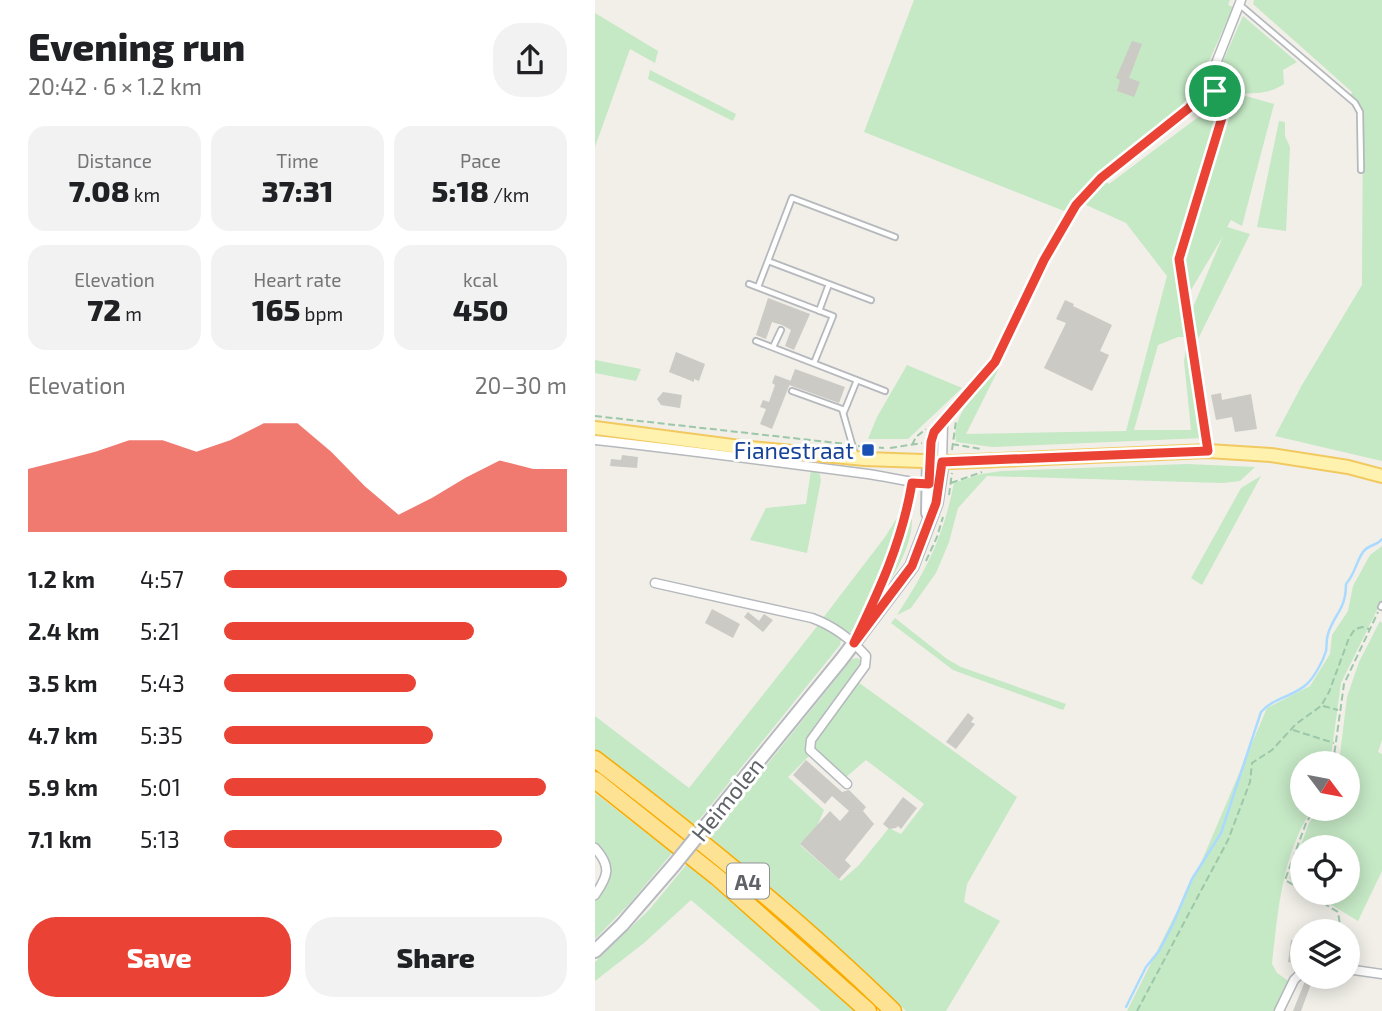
<!DOCTYPE html>
<meta charset="utf-8">
<style>
:root{--surface:#fff;--page:#f2f2f2;--text:#202124;--muted:#757577;--accent:#ea4335}
body{margin:0;font-family:"Exo 2",sans-serif;background:var(--page);color:var(--text);height:100vh;display:flex;flex-direction:column;font-size:26px;white-space:nowrap}
*{box-sizing:border-box;margin:0}
p{font-size:23px;color:var(--muted)}
.icon{flex:none;width:38px;height:38px;fill:none;stroke:currentColor;stroke-width:2;stroke-linecap:round;stroke-linejoin:round}
.map{position:relative;flex:1;overflow:hidden}
.side{display:flex;flex-direction:column;background:var(--surface);width:595px}
.side>*{flex:none}
.needle{width:46px;rotate:122deg}
.fabs{position:absolute;left:695px;top:751px;display:grid;gap:14px}
.fabs a{display:grid;place-items:center;width:70px;height:70px;border-radius:50%;background:var(--surface);box-shadow:0 4px 18px #0003;font-size:35px}
.pin{position:absolute;display:grid;place-items:center;width:60px;height:60px;color:#fff;margin:-30px;border:4px solid #fff;border-radius:50%;box-shadow:0 2px 7px #0007}
.round{display:grid;place-items:center;flex:none;width:74px;height:74px;border-radius:28px;background:var(--page)}
.summary{display:flex;align-items:center;justify-content:space-between;height:119px;padding:0 28px}
h1{font-size:38px;font-weight:800;line-height:52px}
.figures{display:grid;grid-template-columns:repeat(3,1fr);gap:10px;height:119px;padding:7px 28px}
.figures div{display:grid;align-content:center;border-radius:18px;background:var(--page);text-align:center}
.figures b{font-size:30px;font-weight:800}
.figures small{font-size:19px;font-weight:400}
.figures p{font-size:19px}
.chart{height:196px;padding:14px 28px}
.chart p{display:flex;justify-content:space-between}
.chart svg{width:100%;height:126px;margin-top:7px;fill:var(--accent);opacity:.7}
.action{display:flex;gap:14px;margin-top:auto;padding:14px 28px}
.action a{flex:1;height:80px;border-radius:28px;background:var(--accent);color:#fff;font-size:28px;font-weight:800;line-height:80px;text-align:center}
.action a+a{background:var(--page);color:var(--text)}
ul{padding:0 28px;list-style:none;font-size:23px}
li{display:grid;grid-template-columns:112px 84px 1fr;align-items:center;height:52px}
li i{height:18px;border-radius:9px;background:var(--accent)}
main{display:flex;flex:1;min-height:0}
.map>svg:first-child{display:block}
.green{fill:#c5e8c5;fill-rule:evenodd}
.lines{fill:none;stroke-linecap:round;stroke-linejoin:round}
.stream{stroke:#aadaff;stroke-width:2.5}
.building{fill:#cccac5}
.lane-casing{stroke:#b5b8bc;stroke-width:8}
.street-casing{stroke:#b5b8bc;stroke-width:11}
.secondary-casing{stroke:#b6babf;stroke-width:16}
.primary-casing{stroke:#f2c960;stroke-width:16}
.highway-casing{stroke:#f9ab00;stroke-width:19}
.path{stroke:#9cc7a9;stroke-width:2;stroke-dasharray:7 3.5;stroke-linecap:butt}
.lane{stroke:#fff;stroke-width:4.5}
.street{stroke:#fff;stroke-width:8}
.secondary{stroke:#fff;stroke-width:12}
.primary{stroke:#fff2af;stroke-width:12}
.highway{stroke:#fde293;stroke-width:16}
.secondary-bridge-casing{stroke:#b6babf;stroke-width:16;stroke-linecap:butt}
.secondary-bridge{stroke:#fff;stroke-width:12}
.route-casing{stroke:#fff;stroke-width:14}
.route{stroke:#ea4335;stroke-width:9}
.transit-dot{fill:#1a4fb4;stroke:#fff;stroke-width:2.5}
.labels{text-anchor:middle;dominant-baseline:central;stroke-width:6;stroke-linejoin:round;paint-order:stroke}
.shield{fill:#fff;stroke:#8f9295;stroke-width:2}
.shield-label{font-size:21px;font-weight:bold;fill:#5f6368}
.transit-label{font-size:23px;fill:#164399;stroke:#fff;text-anchor:end}
.street-label{font-size:23px;fill:#5f6368;stroke:#fff}
</style>
<main>
<section class="side">
<div class="summary"><div><h1>Evening run</h1><p>20:42 · 6 × 1.2 km</p></div><a class="round"><svg class="icon" aria-label="share" viewBox="0 0 24 24"><path d="M12 15V3M7 8l5-5 5 5M5 13v7h14v-7"/></svg></a></div>
<div class="figures">
<div><p>Distance</p><b>7.08<small> km</small></b></div>
<div><p>Time</p><b>37:31</b></div>
<div><p>Pace</p><b>5:18<small> /km</small></b></div>
</div>
<div class="figures">
<div><p>Elevation</p><b>72<small> m</small></b></div>
<div><p>Heart rate</p><b>165<small> bpm</small></b></div>
<div><p>kcal</p><b>450</b></div>
</div>
<div class="chart"><p><span>Elevation</span>20–30 m</p>
<svg viewBox="0 0 160 44" preserveAspectRatio="none"><path d="M0 44V22L10 19L20 16L30 12L40 12L50 16L60 12L70 6L80 6L90 16L100 28L110 38L120 32L130 25L140 19L150 22L160 22V44z"/></svg>
</div>
<ul>
<li><b>1.2 km</b>4:57<i style="width:100%"></i></li>
<li><b>2.4 km</b>5:21<i style="width:73%"></i></li>
<li><b>3.5 km</b>5:43<i style="width:56%"></i></li>
<li><b>4.7 km</b>5:35<i style="width:61%"></i></li>
<li><b>5.9 km</b>5:01<i style="width:94%"></i></li>
<li><b>7.1 km</b>5:13<i style="width:81%"></i></li>
</ul>
<div class="action"><a>Save</a><a>Share</a></div>
</section>
<div class="map">
<svg width="787" height="1011" viewBox="0 0 787 1011">
<rect width="100%" height="100%" fill="#f1efe8"/>
<path class="green" d="M319 0H635L633 5 638 7 603 86 594 99 492 184 469 211 269 132Z
M659 0H787V461L680 436 707 385 767 285 768 110 766 105 755 97 757 92 658 4Z
M0 13 63 51 60 63 35 49 0 147Z
M648 16 702 62 688 70 689 84C674 94 661 93 644 94L679 104 647 226 636 220 632 227 655 234 602 341 597 310 628 236 596 290 583 278 608 438 397 447 361 442C356 412 387 387 405 366L371 434 531 431 572 276 531 223 489 204 511 182 514 184 606 115 625 89 632 90 630 86 620 79ZM583 337H593L589 361 596 430H539L563 345Z
M55 70 141 114 138 121 53 79Z
M684 121 690 122V136L695 147 691 231 662 227Z
M0 360 46 369 41 381 0 373Z
M312 365 367 388 313 439H273L282 417Z
M592 464 660 467 645 481 628 483 392 476 363 508 354 542 341 573 316 608 302 615C332 569 348 538 359 483L386 474 407 471Z
M216 470 224 471 226 480 212 553 155 540 171 508 211 504Z
M666 476 607 585 596 578 646 488Z
M307 510 317 520C318 554 279 610 255 633L228 618 290 537Z
M787 546V600L746 683 735 763H707V808L717 809C687 855 683 911 677 964L682 973 695 982 681 1011H532L605 865 672 708 715 686 735 654 737 635 753 611 758 586 775 555Z
M300 618 352 659 366 667 471 704 468 710 358 670 296 623Z
M785 621 787 623V740L783 752 787 754V871L763 921 717 893 752 892V847H707V887L694 878 714 823 724 809 752 808V763H744L752 697 764 662Z
M224 624 246 639 245 645 99 826 0 750V716L94 788Z
M263 658 266 661 264 666 218 728 214 737 215 755 193 777 229 810 221 829 205 845 246 881 264 865 294 828 306 834 329 804 271 760 250 778 218 748V744L263 682 422 797 372 884 369 902 405 921 351 1011H311L245 949 113 838 257 659Z
M0 793 77 853 36 902 0 939V901L11 885 14 875 0 847Z
M92 864 192 949 259 1011H226L96 900 49 943 0 981V962L54 910Z"/>
<g class="lines">
<path class="stream" d="M531 1007 551 967 564 951 577 926 597 879 626 833 666 712C678 698 698 697 712 684 720 676 728 661 731 651 732 645 731 640 733 634 739 614 751 610 751 584 760 574 761 562 768 552 774 544 782 546 787 539"/>
</g>
<path class="building" d="M537 41 547 44 534 78 545 82 539 97 522 91 525 80 521 78Z
M173 298 215 314 199 350 190 346 196 330 187 325 177 322 171 339 161 335Z
M470 300 479 304 478 306 517 325 505 351 514 355 497 391 449 368 471 323 461 319Z
M81 352 110 364 104 381 99 379V382L74 372Z
M200 369 250 387 244 403 194 385Z
M180 375 196 381 177 429 165 424 171 409 165 407 168 400 174 402 180 385 177 383Z
M68 392 87 395 85 408 66 405 62 399Z
M626 393 627 400 656 394 662 429 640 432 637 417 621 420 616 395Z
M27 455 43 457 42 468 15 466 16 459 26 460Z
M117 609 145 624 138 638 110 623Z
M153 612 164 621 169 614 178 620 168 632 149 617Z
M373 713 379 718 376 722 380 724 361 749 351 742Z
M211 760 247 792 254 790 271 807 268 811 279 824 250 860 256 866 244 879 205 844 235 811 245 821 254 811 237 796 230 804 198 775Z
M308 797 322 808 306 829 303 826 301 828 294 829 288 824Z
M696 940 707 941V964L693 962Z
M712 976H719L706 1011H698Z"/>
<g class="lines">
<defs>
<path id="lane" d="M645 5 760 103 765 112 766 170
M173 261 276 300
M154 284 238 316 219 363
M163 287 197 198 300 237
M224 311 234 284
M161 341 290 391
M178 347 186 330
M602 382 613 450
M197 391 247 409 261 458
M249 412 262 380
M786 607 787 605"/>
<path id="street" d="M0 440C91 450 182 462 273 474 295 477 315 483 337 484
M334 461 339 432 400 362 449 260 481 205 506 178 594 108 616 76 646 0
M347 462 348 423
M60 583 217 618C239 626 255 638 271 656L270 666 216 740 215 750 252 784
M0 848C17 867 13 876 0 895
M752 969 787 974
M684 1011 699 980 707 972"/>
<path id="secondary" d="M333 513 334 461
M113 823 246 660 317 566 341 503 347 462
M0 951 27 925 79 865"/>
<path id="primary" d="M0 428 145 447 270 459 357 462 613 451 676 455 753 467 787 476"/>
<path id="highway" d="M0 759C103 838 205 920 298 1011
M0 780 122 877 273 1011"/>
</defs>
<use href="#lane" class="lane-casing"/>
<use href="#street" class="street-casing"/>
<use href="#secondary" class="secondary-casing"/>
<use href="#primary" class="primary-casing"/>
<use href="#highway" class="highway-casing"/>
<path class="path" d="M601 374 584 259 629 112 628 101 617 88
M0 416 251 444
M357 444 386 449
M317 445 321 437 331 429
M263 446 289 448
M295 448 327 443
M357 450 361 421
M356 483 387 472
M354 495 357 473
M331 561 342 537 348 517
M284 591 305 540 316 490
M728 706 743 710
M698 730 739 743
M738 763 749 684 783 612
M707 890 690 880 711 823 720 808
M710 892 743 912 746 931
M542 1011 633 840 655 782 657 763 677 750 701 724 726 706 734 692 754 638 760 629 767 627 774 629"/>
<use href="#lane" class="lane"/>
<use href="#street" class="street"/>
<use href="#secondary" class="secondary"/>
<use href="#primary" class="primary"/>
<use href="#highway" class="highway"/>
<defs>
<path id="secondary-bridge" d="M79 865 113 823"/>
</defs>
<use href="#secondary-bridge" class="secondary-bridge-casing"/>
<use href="#secondary-bridge" class="secondary-bridge"/>
</g>
<g class="lines">
<defs>
<path id="route" d="M611 83 628 101 629 111 584 259 613 451 347 462 341 503 317 566 259 643C285 589 307 542 317 483L334 484 336 442 339 432 400 362 449 260 481 205 506 178 594 108Z"/>
</defs>
<use href="#route" class="route-casing"/>
<use href="#route" class="route"/>
</g>
<rect class="transit-dot" x="266" y="443" width="14" height="14" rx="3.5"/>
<g class="labels">
<rect class="shield" x="132" y="863.5" width="42" height="35" rx="5"/>
<g class="shield-label">
<text x="153" y="881">A4</text>
</g>
<g class="transit-label">
<text x="259" y="450">Fianestraat</text>
</g>
<g class="street-label">
<text transform="translate(132 799) rotate(-51)">Heimolen</text>
</g>
</g>
</svg>
<div class="fabs">
<a><svg class="needle" viewBox="-14 -14 28 28"><path d="M0-13l5 13h-10z" fill="#e53935"/><path d="M0 13l5-13h-10z" fill="#757577"/></svg></a>
<a><svg class="icon" aria-label="locate" viewBox="0 0 24 24"><circle cx="12" cy="12" r="6"/><path d="M12 2v4M12 18v4M2 12h4M18 12h4"/></svg></a>
<a><svg class="icon" aria-label="layers" viewBox="0 0 24 24"><path d="M12 4l9 5-9 5-9-5zM3 14l9 5 9-5"/></svg></a>
</div>
<div class="pin" style="left:620px;top:91px;background:#1e9e55"><svg class="icon" aria-label="arrive" viewBox="0 0 24 24"><path d="M6 21V4h12l-3 4 3 4H6"/></svg></div>
</div>
</main>
